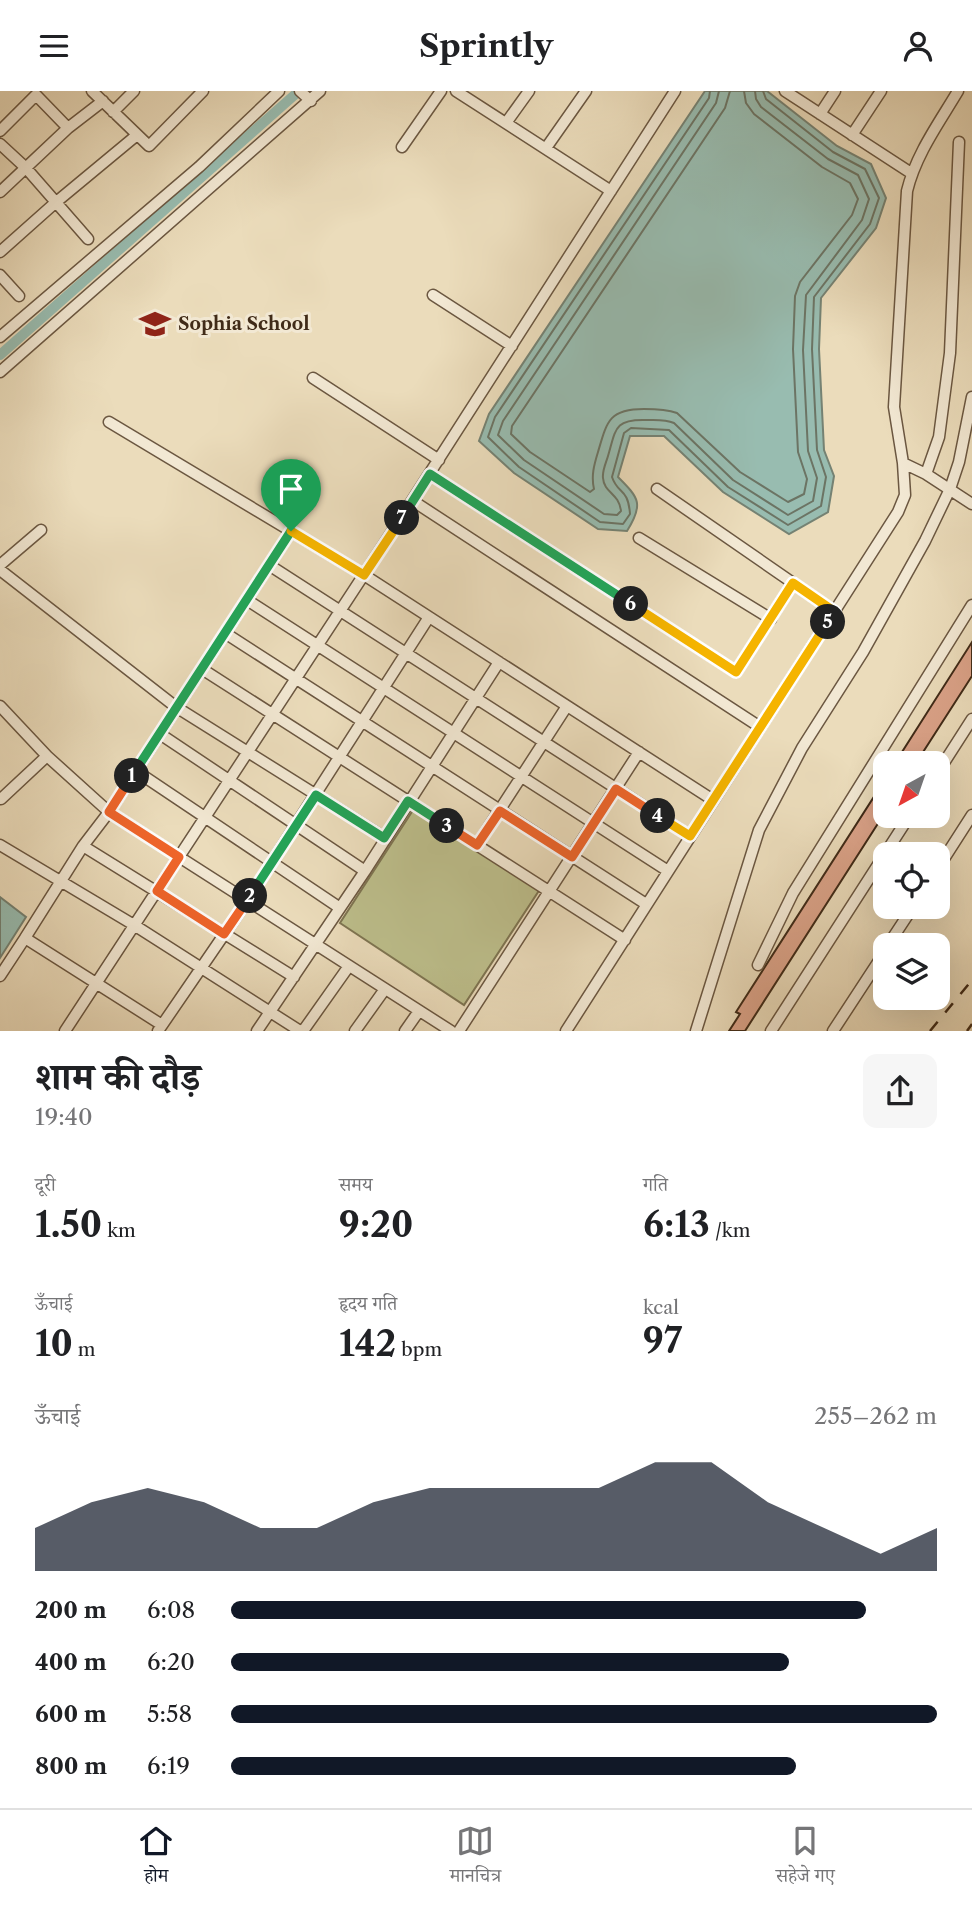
<!DOCTYPE html>
<html lang="hi">
<meta charset="utf-8">
<style>
:root{--surface:#fff;--page:#f6f6f6;--text:#202124;--muted:#757577;--line:#e0e0e0;--accent:#111827}
body{margin:0;font-family:"Libre Caslon Text","Noto Serif Devanagari",serif;background:var(--page);color:var(--text);height:100vh;display:flex;flex-direction:column;font-size:26px;white-space:nowrap}
*{box-sizing:border-box;margin:0}
p{font-size:23px;color:var(--muted)}
.icon{flex:none;width:38px;height:38px;fill:none;stroke:currentColor;stroke-width:2;stroke-linecap:round;stroke-linejoin:round}
.map{position:relative;height:940px;overflow:hidden}
.drawer{display:flex;flex-direction:column;background:var(--surface);flex:1}
.drawer>*{flex:none}
.needle{width:46px;rotate:220deg}
.controls{position:absolute;left:873px;top:660px;display:grid;gap:14px}
.controls a{display:grid;place-items:center;width:77px;height:77px;border-radius:14px;background:var(--surface);box-shadow:0 7px 28px #0002;font-size:35px}
.pin{position:absolute;display:grid;place-items:center;width:60px;height:60px;color:#fff;margin:-72px -30px;border-radius:50% 50% 50% 0;rotate:-45deg;box-shadow:0 0 7px #0007}
.pin .icon{rotate:45deg}
.km{position:absolute;width:35px;height:35px;margin:-18px;border-radius:50%;background:#222;color:#fff;font-size:19px;line-height:35px;text-align:center}
.round{display:grid;place-items:center;flex:none;width:74px;height:74px;border-radius:14px;background:var(--page)}
.head{display:flex;align-items:center;justify-content:space-between;height:119px;padding:0 35px}
h1{font-size:38px;font-weight:700;line-height:52px}
.metrics{display:grid;grid-template-columns:repeat(3,1fr);gap:10px;height:119px;padding:7px 35px}
.metrics div{display:grid;align-content:center}
.metrics b{font-size:35px;font-weight:700}
.metrics small{font-size:19px;font-weight:400}
.metrics p{font-size:19px}
.chart{height:196px;padding:14px 35px}
.chart p{display:flex;justify-content:space-between}
.chart svg{width:100%;height:126px;margin-top:7px;fill:var(--accent);opacity:.7}
ul{padding:0 35px;list-style:none;font-size:23px}
li{display:grid;grid-template-columns:112px 84px 1fr;align-items:center;height:52px}
li i{height:18px;border-radius:9px;background:var(--accent)}
header{display:flex;justify-content:space-between;align-items:center;height:91px;padding:0 35px;background:var(--surface);font-size:32px;font-weight:700}
.dock{display:flex;justify-content:space-around;align-items:center;height:98px;border-top:2px solid var(--line);background:var(--surface);font-size:19px;color:var(--muted)}
.dock a{display:grid;justify-items:center;gap:4px}
.dock .on{color:var(--accent)}
.map>svg:first-child{display:block}
.green{fill:#bdbf8c;stroke:#7e7552;stroke-width:2}
.water{fill:#98bcb0;stroke:#758273;stroke-width:2}
.lines{fill:none;stroke-linecap:round;stroke-linejoin:round}
.shore{stroke:#6c7464;stroke-width:2}
.canal{stroke:#98bcb0;stroke-width:10}
.building{fill:#dba389;stroke:#402b18;stroke-width:2}
.minor-casing{stroke:#6b5741;stroke-width:13}
.minor{stroke:#f2e8d3;stroke-width:10}
.rail{stroke:#402b18;stroke-width:2.5;stroke-dasharray:12 12;stroke-linecap:butt}
.split-1-casing{stroke:#fff;stroke-width:14}
.split-2-casing{stroke:#fff;stroke-width:14}
.split-3-casing{stroke:#fff;stroke-width:14}
.split-4-casing{stroke:#fff;stroke-width:14}
.split-5-casing{stroke:#fff;stroke-width:14}
.split-6-casing{stroke:#fff;stroke-width:14}
.split-7-casing{stroke:#fff;stroke-width:14}
.split-8-casing{stroke:#fff;stroke-width:14}
.split-1{stroke:#22a559;stroke-width:9}
.split-2{stroke:#f0652b;stroke-width:9}
.split-3{stroke:#22a559;stroke-width:9}
.split-4{stroke:#f0652b;stroke-width:9}
.split-5{stroke:#f5b400;stroke-width:9}
.split-6{stroke:#f5b400;stroke-width:9}
.split-7{stroke:#22a559;stroke-width:9}
.split-8{stroke:#f5b400;stroke-width:9}
.labels{text-anchor:middle;dominant-baseline:central;stroke-width:6;stroke-linejoin:round;paint-order:stroke}
.poi-label{font-size:18px;font-weight:bold;fill:#402b18;stroke:#f2e8d3;text-anchor:start}
</style>
<header><svg class="icon" aria-label="menu" viewBox="0 0 24 24"><path d="M4 6h16M4 12h16M4 18h16"/></svg>Sprintly<svg class="icon" aria-label="person" viewBox="0 0 24 24"><circle cx="12" cy="8" r="4"/><path d="M4 21q1-7 8-7t8 7"/></svg></header>
<div class="map">
<svg width="972" height="940" viewBox="0 0 972 940">
<rect width="100%" height="100%" fill="#ebdcbb"/>
<filter id="stains"><feTurbulence type="fractalNoise" baseFrequency=".00286" numOctaves="4"/><feColorMatrix values="0 0 0 0 .2 0 0 0 0 .09 0 0 0 0 .02 0 0 0 .5 -.17"/></filter>
<radialGradient id="worn" r=".72"><stop offset=".6" stop-color="#630" stop-opacity="0"/><stop offset="1" stop-color="#630" stop-opacity=".3"/></radialGradient>
<path class="green" d="M417 713 542 795 464 914 340 832Z"/>
<path class="water" d="M705 0H767L837 55 871 73 886 107 876 137 821 207 819 258 824 359 834 385 828 421 789 443 723 401 664 345H630L618 386C639 407 644 413 627 440L598 438 514 382 479 350 489 323Z
M0 806 26 826 0 867Z"/>
<g class="lines">
<path class="shore" d="M710 0 709 7 495 326 488 346 519 376 600 431 623 433 630 423C628 396 618 404 612 386L624 342 631 337 669 339 728 396 788 434 821 415 826 386 817 359 812 258 814 206 870 133 879 107 865 78 833 61 766 8 763 0
M719 0 716 12 503 330 498 344 524 369 604 423 617 424 621 420C619 402 604 402 603 387 602 380 606 372 608 365 616 338 614 328 646 329 656 329 665 328 674 332L733 389 788 424 813 410 817 387 808 360 803 259 806 204 862 129 869 108 858 84 828 68 761 16 756 8 755 0
M730 0 725 17 512 335 511 343 530 361 590 401 594 398C591 385 594 374 598 361 607 330 609 318 644 318 655 318 666 318 677 322L740 381 788 411 804 403 807 388 798 361 793 258 795 205 800 191 852 124 858 108 850 92 822 76 754 23 746 12 744 0"/>
<path class="canal" d="M0 264 299 0"/>
</g>
<path class="building" d="M972 551V585L916 672H895Z
M886 687V720L745 940H729L740 923 736 921Z"/>
<g class="lines">
<defs>
<path id="minor" d="M92 0 149 55 203 0
M300 0 311 10
M456 0 611 100
M785 0 911 82
M113 21 134 0
M820 23 835 0
M506 32 529 0
M0 40 36 4 68 37
M852 44 881 0
M0 53 26 77 88 148
M402 56 441 0
M546 57 586 0
M0 101 68 37 103 10
M0 161 55 112 137 44
M0 184 19 205
M433 204 512 255
M0 246 199 76 279 0
M0 281 320 0
M313 287 439 369
M109 331 364 484 713 709
M903 372 926 383 972 413
M430 383 736 581 793 492
M926 383 939 346 950 262 959 51
M657 398 835 521
M413 410 760 636
M639 447 771 528
M0 474 41 439
M269 474 690 745
M0 479 176 616 385 747
M247 509 668 780
M225 542 646 813
M202 578 625 849
M0 615 47 665 109 721 451 940
M160 643 365 780
M136 680 340 817
M938 681 972 628
M0 707 1 708 47 665
M0 754 134 834 300 940
M477 754 567 615
M83 755 294 886
M938 777 972 724
M25 847 83 755 109 721 291 440
M888 854 913 816
M758 874 793 802 972 514
M0 885 25 847 162 934
M65 940 399 430 675 0
M158 940 247 810 429 526
M257 940 365 780 499 571
M303 940 349 875
M355 940 385 898
M405 940 419 920
M459 940 639 661
M566 940 898 421 905 404 903 372 894 316 907 100C916 63 939 32 958 0
M696 940 759 739 802 657 863 561 925 450 950 398 959 371 972 306
M771 940 910 724
M833 940 886 859"/>
</defs>
<use href="#minor" class="minor-casing"/>
<use href="#minor" class="minor"/>
<path class="rail" d="M930 940 972 889
M967 940 972 933"/>
</g>
<g class="lines">
<defs>
<path id="split-1" d="M132 685 291 440"/>
<path id="split-2" d="M132 685 109 721 179 766 157 800 224 843 250 805"/>
<path id="split-3" d="M250 805 316 704 384 747 408 710 447 735"/>
<path id="split-4" d="M447 735 477 754 500 720 572 766 616 698 658 725"/>
<path id="split-5" d="M658 725 690 745 828 531"/>
<path id="split-6" d="M631 513 736 581 793 492 835 521 828 531"/>
<path id="split-7" d="M402 427 430 383 631 513"/>
<path id="split-8" d="M291 440 364 484 402 427"/>
</defs>
<use href="#split-1" class="split-1-casing"/>
<use href="#split-2" class="split-2-casing"/>
<use href="#split-3" class="split-3-casing"/>
<use href="#split-4" class="split-4-casing"/>
<use href="#split-5" class="split-5-casing"/>
<use href="#split-6" class="split-6-casing"/>
<use href="#split-7" class="split-7-casing"/>
<use href="#split-8" class="split-8-casing"/>
<use href="#split-1" class="split-1"/>
<use href="#split-2" class="split-2"/>
<use href="#split-3" class="split-3"/>
<use href="#split-4" class="split-4"/>
<use href="#split-5" class="split-5"/>
<use href="#split-6" class="split-6"/>
<use href="#split-7" class="split-7"/>
<use href="#split-8" class="split-8"/>
</g>
<defs>
<symbol id="school-bare" viewBox="-9 -9 18 18"><path d="M0-5L7-2L0 1L-7-2ZM-4 1L0 2.5L4 1V4Q0 6-4 4Z" fill="#8f2418" stroke="#f2e8d3" stroke-width="2.5" paint-order="stroke"/></symbol>
</defs>
<g fill-rule="evenodd">
<use href="#school-bare" x="133" y="211" width="44" height="44"/>
</g>
<g class="labels">
<g class="poi-label">
<text x="178" y="233">Sophia School</text>
</g>
</g>
<rect width="100%" height="100%" filter="url(#stains)"/>
<rect width="100%" height="100%" fill="url(#worn)"/>
</svg>
<div class="controls">
<a><svg class="needle" viewBox="-14 -14 28 28"><path d="M0-13l5 13h-10z" fill="#e53935"/><path d="M0 13l5-13h-10z" fill="#757577"/></svg></a>
<a><svg class="icon" aria-label="locate" viewBox="0 0 24 24"><circle cx="12" cy="12" r="6"/><path d="M12 2v4M12 18v4M2 12h4M18 12h4"/></svg></a>
<a><svg class="icon" aria-label="layers" viewBox="0 0 24 24"><path d="M12 4l9 5-9 5-9-5zM3 14l9 5 9-5"/></svg></a>
</div>
<div class="pin" style="left:291px;top:440px;background:#1e9e55"><svg class="icon" aria-label="arrive" viewBox="0 0 24 24"><path d="M6 21V4h12l-3 4 3 4H6"/></svg></div>
<b class="km" style="left:132px;top:685px">1</b>
<b class="km" style="left:250px;top:805px">2</b>
<b class="km" style="left:447px;top:735px">3</b>
<b class="km" style="left:658px;top:725px">4</b>
<b class="km" style="left:828px;top:531px">5</b>
<b class="km" style="left:631px;top:513px">6</b>
<b class="km" style="left:402px;top:427px">7</b>
</div>
<section class="drawer">
<div class="head"><div><h1>शाम की दौड़</h1><p>19:40</p></div><a class="round"><svg class="icon" aria-label="share" viewBox="0 0 24 24"><path d="M12 15V3M7 8l5-5 5 5M5 13v7h14v-7"/></svg></a></div>
<div class="metrics">
<div><p>दूरी</p><b>1.50<small> km</small></b></div>
<div><p>समय</p><b>9:20</b></div>
<div><p>गति</p><b>6:13<small> /km</small></b></div>
</div>
<div class="metrics">
<div><p>ऊँचाई</p><b>10<small> m</small></b></div>
<div><p>हृदय गति</p><b>142<small> bpm</small></b></div>
<div><p>kcal</p><b>97</b></div>
</div>
<div class="chart"><p><span>ऊँचाई</span>255–262 m</p>
<svg viewBox="0 0 160 44" preserveAspectRatio="none"><path d="M0 44V29L10 20L20 15L30 20L40 29L50 29L60 20L70 15L80 15L90 15L100 15L110 6L120 6L130 20L140 29L150 38L160 29V44z"/></svg>
</div>
<ul>
<li><b>200 m</b>6:08<i style="width:90%"></i></li>
<li><b>400 m</b>6:20<i style="width:79%"></i></li>
<li><b>600 m</b>5:58<i style="width:100%"></i></li>
<li><b>800 m</b>6:19<i style="width:80%"></i></li>
</ul>
</section>
<nav class="dock">
<a class="on"><svg class="icon" aria-label="home" viewBox="0 0 24 24"><path d="M3 11l9-7 9 7M6 9v11h12V9"/></svg>होम</a>
<a><svg class="icon" aria-label="map" viewBox="0 0 24 24"><path d="M3 6l6-2 6 2 6-2v14l-6 2-6-2-6 2zM9 4v14M15 6v14"/></svg>मानचित्र</a>
<a><svg class="icon" aria-label="saved" viewBox="0 0 24 24"><path d="M7 4h10v16l-5-4-5 4z"/></svg>सहेजे गए</a>
</nav>
